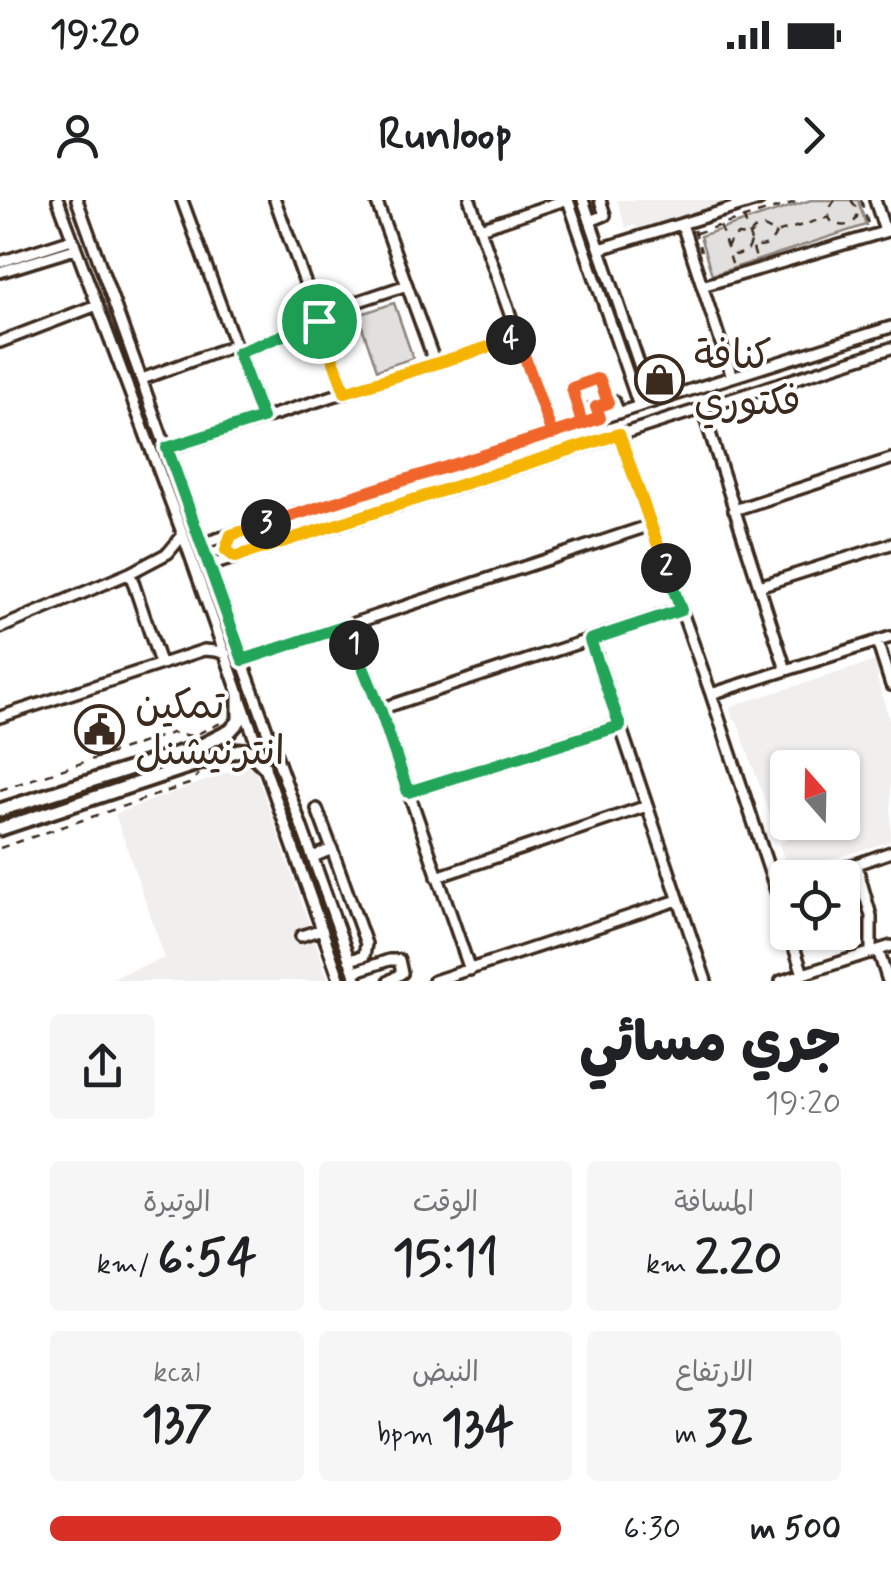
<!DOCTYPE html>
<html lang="ar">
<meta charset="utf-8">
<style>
:root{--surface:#fff;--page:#f6f6f6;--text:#202124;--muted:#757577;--accent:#d93025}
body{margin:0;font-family:Mynerve,"Playpen Sans Arabic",sans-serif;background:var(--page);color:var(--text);direction:rtl;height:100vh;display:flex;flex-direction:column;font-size:38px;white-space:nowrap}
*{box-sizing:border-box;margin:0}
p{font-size:32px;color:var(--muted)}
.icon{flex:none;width:55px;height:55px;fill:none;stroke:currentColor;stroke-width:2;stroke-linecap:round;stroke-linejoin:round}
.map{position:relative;height:781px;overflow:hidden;direction:ltr}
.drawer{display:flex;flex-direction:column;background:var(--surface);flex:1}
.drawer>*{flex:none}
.needle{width:65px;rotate:340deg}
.fabs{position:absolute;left:770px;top:550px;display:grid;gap:20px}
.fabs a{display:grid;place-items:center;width:90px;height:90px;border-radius:10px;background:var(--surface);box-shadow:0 2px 8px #0004;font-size:50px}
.pin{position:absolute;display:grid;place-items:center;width:85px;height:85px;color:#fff;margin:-42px;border:5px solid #fff;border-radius:50%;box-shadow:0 2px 10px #0007}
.km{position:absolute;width:50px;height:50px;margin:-25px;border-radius:50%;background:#222;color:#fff;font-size:28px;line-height:50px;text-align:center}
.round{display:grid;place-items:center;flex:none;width:105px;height:105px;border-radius:10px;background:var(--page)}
.headline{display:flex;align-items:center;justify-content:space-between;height:170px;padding:0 50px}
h1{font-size:55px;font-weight:800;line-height:75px}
.figures{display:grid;grid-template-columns:repeat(3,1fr);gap:15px;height:170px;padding:10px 50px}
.figures div{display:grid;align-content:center;border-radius:10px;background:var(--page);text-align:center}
.figures b{font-size:50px;font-weight:800}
.figures small{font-size:28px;font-weight:400}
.figures p{font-size:28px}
ul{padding:0 50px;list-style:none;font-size:32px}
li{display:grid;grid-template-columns:160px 120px 1fr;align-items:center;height:75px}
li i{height:25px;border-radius:12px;background:var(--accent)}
.status{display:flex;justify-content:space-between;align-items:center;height:70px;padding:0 50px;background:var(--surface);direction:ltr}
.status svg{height:28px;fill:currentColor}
header{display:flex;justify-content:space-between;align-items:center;height:130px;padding:0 50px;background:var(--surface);font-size:45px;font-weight:800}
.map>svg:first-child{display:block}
.built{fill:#f1efee;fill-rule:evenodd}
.green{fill:#e2e0de;stroke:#8e857e;stroke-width:2.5}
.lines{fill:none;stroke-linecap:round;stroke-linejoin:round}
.minor-casing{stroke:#3b2a1e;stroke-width:16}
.major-casing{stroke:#3b2a1e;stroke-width:19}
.path{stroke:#3b2a1e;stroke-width:2.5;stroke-dasharray:8 8;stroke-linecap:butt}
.minor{stroke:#fff;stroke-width:9}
.major{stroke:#fff;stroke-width:11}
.split-1-casing{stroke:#fff;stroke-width:20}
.split-2-casing{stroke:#fff;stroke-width:20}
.split-3-casing{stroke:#fff;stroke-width:20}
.split-4-casing{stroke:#fff;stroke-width:20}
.split-5-casing{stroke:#fff;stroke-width:20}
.split-1{stroke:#22a559;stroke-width:12}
.split-2{stroke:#22a559;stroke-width:12}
.split-3{stroke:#f5b400;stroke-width:12}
.split-4{stroke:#f0652b;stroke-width:12}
.split-5{stroke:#f5b400;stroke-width:12}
.labels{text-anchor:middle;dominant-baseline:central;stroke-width:8;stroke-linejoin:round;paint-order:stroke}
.poi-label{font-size:40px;fill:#3b2a1e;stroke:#fff;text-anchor:start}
</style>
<div class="status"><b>19:20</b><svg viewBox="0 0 49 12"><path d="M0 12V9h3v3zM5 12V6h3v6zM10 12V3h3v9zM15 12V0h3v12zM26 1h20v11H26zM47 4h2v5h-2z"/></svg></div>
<header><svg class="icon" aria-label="forward" viewBox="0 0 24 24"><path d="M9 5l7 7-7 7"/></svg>Runloop<svg class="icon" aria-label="person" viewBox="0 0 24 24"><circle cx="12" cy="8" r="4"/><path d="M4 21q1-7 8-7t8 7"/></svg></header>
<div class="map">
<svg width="891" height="781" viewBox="0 0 891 781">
<rect width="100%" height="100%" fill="#fff"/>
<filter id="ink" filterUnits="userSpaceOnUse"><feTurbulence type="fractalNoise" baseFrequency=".01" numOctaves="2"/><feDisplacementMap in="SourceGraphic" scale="20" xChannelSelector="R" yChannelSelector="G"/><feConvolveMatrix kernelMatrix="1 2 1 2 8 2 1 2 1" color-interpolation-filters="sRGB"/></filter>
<g filter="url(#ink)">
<path class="built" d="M617 0H732L637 31 635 25 626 28Z
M875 461 879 463 880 468 877 479 891 525V641L787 673 784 672 781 666 784 659 779 643 787 640 778 614 770 616 737 521 732 517 730 509 732 506ZM788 568H842V622H788Z
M253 563 329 781H103L165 758 115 614Z"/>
<path class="green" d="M811 0H858L866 25 712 75 700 36Z
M394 103 413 158 377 170 358 115Z"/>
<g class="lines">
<defs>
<path id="minor" d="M58 0 183 335 340 781
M77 0 357 781
M182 0 262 218
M275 0 345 192
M376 0 435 163
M470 0 552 234
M568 0 639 206
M583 0 652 202
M875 0 885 31
M590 21 605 15 600 0
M682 24 732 177
M480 28 565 0
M600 49 759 0
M0 62 72 39
M0 72 75 49
M702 86 891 30
M317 115 407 85
M0 142 97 105
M238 153 319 121
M142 179 235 145
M702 208 786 470
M579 213 572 188 596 179 600 181 608 203
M579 215V213L614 201 619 213
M619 234 711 494
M167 249 518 137
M734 310 891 259
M201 344 891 127
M209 366 891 148
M130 373 160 463
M759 386 891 344
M346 426 380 509 470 770
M0 428 130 373 168 353 183 335
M591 439 706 781
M877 441 891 485
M243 460 651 325
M380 509 681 409
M0 517 204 450 216 451 226 454
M408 592 620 525
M332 649 366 744 364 756 349 760
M313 657 332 649 317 609
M856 664 871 716V753
M437 677 647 606
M816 678 891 652
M788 727 711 494 891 437
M789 732 803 774 891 746
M301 736 322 729
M878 750 888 781
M354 772 389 760H399L402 773 389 781
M434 781 678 700
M781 781 803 774"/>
<path id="major" d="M0 610 200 546 230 531 239 521V494
M0 629 239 550 249 551 264 566"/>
</defs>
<use href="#minor" class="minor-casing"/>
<use href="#major" class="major-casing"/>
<path class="path" d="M835 0C808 34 878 34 851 0
M861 0 869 27
M744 18 757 62
M720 26 734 70
M694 30 701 51
M696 33 802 0
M776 33C771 45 762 51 751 43L747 52 736 55 727 48 732 37 738 35 749 36 754 30 764 27 776 33 829 17
M0 590 172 533 193 536 227 520
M0 648 189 584 199 574"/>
<use href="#minor" class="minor"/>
<use href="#major" class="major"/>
</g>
</g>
<g class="lines" filter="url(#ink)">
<defs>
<path id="split-1" d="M319 121 238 153 262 218 167 248 243 460 346 426 354 445"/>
<path id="split-2" d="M354 445 380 509 408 592 620 526 590 440 681 410 666 368"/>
<path id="split-3" d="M266 324 231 335 226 350 235 357 619 234 666 368"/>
<path id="split-4" d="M266 324C372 290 477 257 582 224L572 188 596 179 600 180 608 203 596 207 600 218 552 234 518 138 511 140"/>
<path id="split-5" d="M319 121 345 192 511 140"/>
</defs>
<use href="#split-1" class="split-1-casing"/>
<use href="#split-2" class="split-2-casing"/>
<use href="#split-3" class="split-3-casing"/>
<use href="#split-4" class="split-4-casing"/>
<use href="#split-5" class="split-5-casing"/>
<use href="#split-1" class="split-1"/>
<use href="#split-2" class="split-2"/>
<use href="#split-3" class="split-3"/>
<use href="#split-4" class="split-4"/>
<use href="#split-5" class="split-5"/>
</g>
<defs>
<symbol id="shop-ring" viewBox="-11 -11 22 22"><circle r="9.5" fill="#fff" stroke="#3b2a1e" stroke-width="1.5"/><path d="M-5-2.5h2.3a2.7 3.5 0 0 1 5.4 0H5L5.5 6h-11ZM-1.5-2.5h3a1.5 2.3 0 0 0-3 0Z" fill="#3b2a1e"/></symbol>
<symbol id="civic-ring" viewBox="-11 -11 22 22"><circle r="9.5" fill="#fff" stroke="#3b2a1e" stroke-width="1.5"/><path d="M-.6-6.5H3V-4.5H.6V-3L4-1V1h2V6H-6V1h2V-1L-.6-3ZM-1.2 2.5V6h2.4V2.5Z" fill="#3b2a1e"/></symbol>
</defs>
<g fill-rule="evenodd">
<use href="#shop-ring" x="632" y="152" width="55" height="55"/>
<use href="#civic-ring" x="72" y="502" width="55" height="55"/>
</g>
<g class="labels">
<g class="poi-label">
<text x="694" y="157">كنافة<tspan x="694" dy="46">فكتوري</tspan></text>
<text x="135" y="507">تمكين<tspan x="135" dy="46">انترنیشنل</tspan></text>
</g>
</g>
</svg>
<div class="fabs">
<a><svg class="needle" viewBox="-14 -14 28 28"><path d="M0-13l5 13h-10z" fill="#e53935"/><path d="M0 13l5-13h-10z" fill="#757577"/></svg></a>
<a><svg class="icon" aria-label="locate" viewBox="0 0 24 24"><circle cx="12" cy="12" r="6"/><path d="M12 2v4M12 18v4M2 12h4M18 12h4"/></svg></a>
</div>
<div class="pin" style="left:319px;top:121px;background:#1e9e55"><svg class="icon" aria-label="arrive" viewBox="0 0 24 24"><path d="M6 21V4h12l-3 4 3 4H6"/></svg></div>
<b class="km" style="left:354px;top:445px">1</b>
<b class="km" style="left:666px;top:368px">2</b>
<b class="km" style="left:266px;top:324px">3</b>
<b class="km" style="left:511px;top:140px">4</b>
</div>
<section class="drawer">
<div class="headline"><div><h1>جري مسائي</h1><p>19:20</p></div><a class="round"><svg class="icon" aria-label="share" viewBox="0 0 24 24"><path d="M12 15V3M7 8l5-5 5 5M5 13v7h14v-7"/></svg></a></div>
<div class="figures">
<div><p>المسافة</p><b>2.20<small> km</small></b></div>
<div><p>الوقت</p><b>15:11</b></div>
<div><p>الوتيرة</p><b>6:54<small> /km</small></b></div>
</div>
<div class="figures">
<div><p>الارتفاع</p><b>32<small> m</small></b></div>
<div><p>النبض</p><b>134<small> bpm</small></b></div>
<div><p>kcal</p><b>137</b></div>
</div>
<ul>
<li><b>500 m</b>6:30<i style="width:100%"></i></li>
</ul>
</section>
